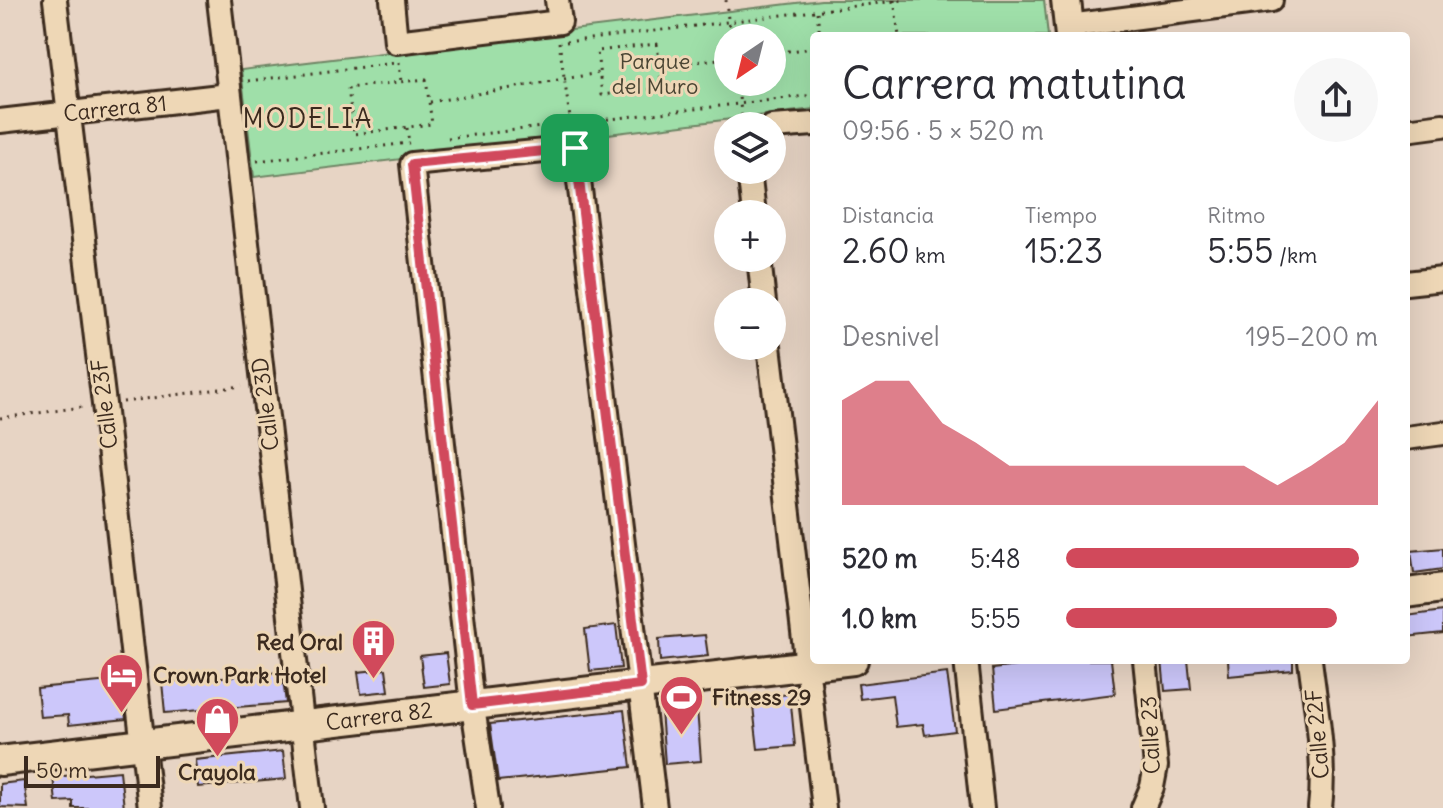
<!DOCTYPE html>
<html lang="es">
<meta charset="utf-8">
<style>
:root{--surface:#fff;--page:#f7f7f7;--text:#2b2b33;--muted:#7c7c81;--accent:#d1495b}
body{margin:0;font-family:Delius,sans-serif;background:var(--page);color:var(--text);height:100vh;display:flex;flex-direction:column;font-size:30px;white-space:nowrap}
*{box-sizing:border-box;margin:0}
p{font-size:26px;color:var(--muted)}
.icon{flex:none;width:44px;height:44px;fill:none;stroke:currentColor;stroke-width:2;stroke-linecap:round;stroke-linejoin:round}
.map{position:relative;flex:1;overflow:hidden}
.panel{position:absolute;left:810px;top:32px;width:600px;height:632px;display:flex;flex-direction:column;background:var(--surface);border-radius:8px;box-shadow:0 8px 32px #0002}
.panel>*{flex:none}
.needle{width:52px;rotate:215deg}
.buttons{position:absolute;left:714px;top:24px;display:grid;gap:16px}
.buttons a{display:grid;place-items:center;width:72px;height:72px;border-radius:50%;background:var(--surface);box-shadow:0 8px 32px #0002;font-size:40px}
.scale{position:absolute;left:24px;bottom:20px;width:136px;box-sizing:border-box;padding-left:8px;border:4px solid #3b2a1e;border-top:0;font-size:22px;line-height:28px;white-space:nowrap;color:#3b2a1e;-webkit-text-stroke:6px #eed7b6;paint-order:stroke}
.pin{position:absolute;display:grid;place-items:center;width:68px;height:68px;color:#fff;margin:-34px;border-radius:16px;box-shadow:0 4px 12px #0006}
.round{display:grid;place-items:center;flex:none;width:84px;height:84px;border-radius:42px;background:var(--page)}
.headline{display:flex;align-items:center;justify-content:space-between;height:136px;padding:0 32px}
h1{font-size:44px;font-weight:600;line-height:60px}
.stats{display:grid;grid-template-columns:repeat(3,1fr);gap:12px;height:136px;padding:8px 32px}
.stats div{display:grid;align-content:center}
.stats b{font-size:34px;font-weight:600}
.stats small{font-size:22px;font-weight:400}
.stats p{font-size:22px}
.chart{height:224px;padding:16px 32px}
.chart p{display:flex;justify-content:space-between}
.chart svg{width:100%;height:144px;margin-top:8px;fill:var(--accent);opacity:.7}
ul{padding:0 32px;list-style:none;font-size:26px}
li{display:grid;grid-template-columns:128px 96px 1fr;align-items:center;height:60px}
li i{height:20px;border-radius:10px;background:var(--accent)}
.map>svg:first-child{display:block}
.green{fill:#9fdfa9;stroke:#6d8464;stroke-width:2;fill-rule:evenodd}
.building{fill:#ccc7fa;stroke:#3b2a1e;stroke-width:2}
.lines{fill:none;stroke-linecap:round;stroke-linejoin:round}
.minor-casing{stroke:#3b2a1e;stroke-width:28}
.tertiary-casing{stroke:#3b2a1e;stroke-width:34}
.path{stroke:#3b2a1e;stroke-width:3;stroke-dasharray:2 6;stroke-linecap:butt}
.minor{stroke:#eed7b6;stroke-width:22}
.tertiary{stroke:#eed7b6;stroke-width:28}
.route-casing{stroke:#fff;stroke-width:16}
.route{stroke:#d1495b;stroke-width:10}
.labels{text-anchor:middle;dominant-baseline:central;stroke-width:6;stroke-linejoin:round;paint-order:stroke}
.park-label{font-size:22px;fill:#4a4533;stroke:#eed7b6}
.street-label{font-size:22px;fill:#3b2a1e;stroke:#eed7b6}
.poi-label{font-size:22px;font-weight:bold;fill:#3b2a1e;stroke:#eed7b6;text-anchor:start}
.quarter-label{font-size:26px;letter-spacing:2px;fill:#3b2a1e;stroke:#eed7b6}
</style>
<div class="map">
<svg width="1443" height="808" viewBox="0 0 1443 808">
<rect width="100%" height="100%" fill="#e7d4c4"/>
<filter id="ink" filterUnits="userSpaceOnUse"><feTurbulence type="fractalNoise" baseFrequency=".0125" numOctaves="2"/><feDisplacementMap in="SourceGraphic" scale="16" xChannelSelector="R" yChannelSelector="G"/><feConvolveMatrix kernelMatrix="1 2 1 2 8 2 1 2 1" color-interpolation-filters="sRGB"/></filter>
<g filter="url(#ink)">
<path class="green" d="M821 0H1044L1048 36H814V109L254 177 241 70ZM728 38H772V82H728Z"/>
<path class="building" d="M1443 548V569L1414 573 1411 551Z
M1443 611V633L1406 637V616Z
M616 625 621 668 590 671 585 629Z
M705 635 708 656 660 661 659 639Z
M446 653 450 684 424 687 420 656Z
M1071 660H1111L1115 694 996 709 992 669Z
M1162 660H1188L1191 689 1165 691Z
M1228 660H1293V670L1229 676Z
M386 669 389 691 361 694 358 672Z
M282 672 286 703 165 713 162 682Z
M947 673 955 731 925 735 923 724 896 727 892 695 860 699 858 684Z
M121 680 126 719 69 725 68 715 40 717 37 688Z
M790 694 795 746 758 749 752 698Z
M697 708 701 761 665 764 661 710Z
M624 710 631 767 498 781 490 724Z
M283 751 286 779 198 787 195 760Z
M120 771 124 808H73V801L56 802 53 777Z
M24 781 28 808 0 807V784Z"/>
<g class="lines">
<defs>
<path id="minor" d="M55 0 104 404 150 808
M219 0 312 808
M392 0 396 42 560 22 557 0
M1069 26 1271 0
M0 121 229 95
M772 127 814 124
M1406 130 1443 125
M749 170 754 214
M759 258 764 302
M1406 283 1443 279
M769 346 824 808
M1406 438 1443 433
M966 660 982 808
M1310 660C1316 709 1326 759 1320 808
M488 808 470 687 412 164 575 148 655 808
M1143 808 1152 787 1156 766 1145 660"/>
<path id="tertiary" d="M1066 0 1070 36
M1406 593 1443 588
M0 761 853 660"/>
</defs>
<use href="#minor" class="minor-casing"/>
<use href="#tertiary" class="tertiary-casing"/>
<path class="path" d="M726 0 730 38
M894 0 899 36
M817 12 820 36
M559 42 571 125
M566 42 903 0
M657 44 662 88 602 95 597 51Z
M772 53 814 48
M399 62 401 82
M659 66 728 58
M426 79 432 124 354 134 348 88Z
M248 81 395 63
M737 82 743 126
M430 102 599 73
M407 128 409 144
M448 138 814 95
M257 161 409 143
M123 402 242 386
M0 418 83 407"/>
<use href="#minor" class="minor"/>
<use href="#tertiary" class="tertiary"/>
</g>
</g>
<g class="lines" filter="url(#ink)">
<defs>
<path id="route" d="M575 148 641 685 472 705 412 164Z"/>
</defs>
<use href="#route" class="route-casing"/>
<use href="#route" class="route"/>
</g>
<defs>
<symbol id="building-pin" viewBox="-11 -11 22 30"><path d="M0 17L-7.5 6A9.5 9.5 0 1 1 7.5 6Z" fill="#d1495b" stroke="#eed7b6"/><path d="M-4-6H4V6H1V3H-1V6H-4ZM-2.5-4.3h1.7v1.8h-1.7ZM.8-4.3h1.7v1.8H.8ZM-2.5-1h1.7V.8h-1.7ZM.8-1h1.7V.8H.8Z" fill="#fff"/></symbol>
<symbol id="hotel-pin" viewBox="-11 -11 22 30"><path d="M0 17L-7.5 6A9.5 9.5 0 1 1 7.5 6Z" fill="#d1495b" stroke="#eed7b6"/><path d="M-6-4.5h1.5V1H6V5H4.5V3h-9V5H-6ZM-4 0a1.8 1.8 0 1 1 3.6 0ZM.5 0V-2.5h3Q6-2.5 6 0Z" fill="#fff"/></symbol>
<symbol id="stadium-pin" viewBox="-11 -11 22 30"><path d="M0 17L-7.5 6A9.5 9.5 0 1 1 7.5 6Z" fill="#d1495b" stroke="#eed7b6"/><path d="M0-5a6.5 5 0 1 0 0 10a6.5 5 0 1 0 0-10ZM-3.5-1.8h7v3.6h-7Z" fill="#fff"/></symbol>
<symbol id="shop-pin" viewBox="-11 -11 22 30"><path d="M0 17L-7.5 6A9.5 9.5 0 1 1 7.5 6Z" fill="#d1495b" stroke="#eed7b6"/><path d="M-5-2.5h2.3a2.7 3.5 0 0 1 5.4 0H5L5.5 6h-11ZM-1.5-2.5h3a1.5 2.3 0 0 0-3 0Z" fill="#fff"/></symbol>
</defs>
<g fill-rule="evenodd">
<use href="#building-pin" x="348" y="616" width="51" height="69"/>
<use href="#hotel-pin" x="96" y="650" width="51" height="69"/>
<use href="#stadium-pin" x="656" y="672" width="51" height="69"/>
<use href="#shop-pin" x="192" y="694" width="51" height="69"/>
</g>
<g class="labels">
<g class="park-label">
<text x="655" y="61">Parque<tspan x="655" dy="25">del Muro</tspan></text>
</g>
<g class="street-label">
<text transform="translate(115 108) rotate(-6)">Carrera 81</text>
<text transform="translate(104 404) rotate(-97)">Calle 23F</text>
<text transform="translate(265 404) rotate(-97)">Calle 23D</text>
<text transform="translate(379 716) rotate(-7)">Carrera 82</text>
<text transform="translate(1317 734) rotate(-95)">Calle 22F</text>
<text transform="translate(1150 735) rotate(-93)">Calle 23</text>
</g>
<g class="poi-label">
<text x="343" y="642" text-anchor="end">Red Oral</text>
<text x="153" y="675">Crown Park Hotel</text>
<text x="712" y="697">Fitness 29</text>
<text x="217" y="772" text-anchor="middle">Crayola</text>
</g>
<g class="quarter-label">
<text x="308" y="118">MODELIA</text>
</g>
</g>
</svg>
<div class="buttons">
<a><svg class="needle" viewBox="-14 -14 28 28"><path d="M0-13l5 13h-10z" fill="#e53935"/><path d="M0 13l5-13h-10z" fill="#7c7c81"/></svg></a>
<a><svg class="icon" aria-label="layers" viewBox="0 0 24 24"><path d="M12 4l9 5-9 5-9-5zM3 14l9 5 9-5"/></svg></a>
<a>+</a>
<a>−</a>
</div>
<div class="scale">50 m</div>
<div class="pin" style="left:575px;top:148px;background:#1e9e55"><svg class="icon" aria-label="arrive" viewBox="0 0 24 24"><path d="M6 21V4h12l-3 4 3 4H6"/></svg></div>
<section class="panel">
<div class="headline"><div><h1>Carrera matutina</h1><p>09:56 · 5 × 520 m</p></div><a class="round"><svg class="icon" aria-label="share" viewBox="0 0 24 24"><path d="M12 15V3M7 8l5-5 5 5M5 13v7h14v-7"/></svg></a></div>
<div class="stats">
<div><p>Distancia</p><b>2.60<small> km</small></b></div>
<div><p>Tiempo</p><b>15:23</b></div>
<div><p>Ritmo</p><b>5:55<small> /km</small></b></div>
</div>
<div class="chart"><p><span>Desnivel</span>195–200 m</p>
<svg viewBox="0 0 160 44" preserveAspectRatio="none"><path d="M0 44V12L10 6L20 6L30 19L40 25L50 32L60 32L70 32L80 32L90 32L100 32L110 32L120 32L130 38L140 32L150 25L160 12V44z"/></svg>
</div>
<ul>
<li><b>520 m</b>5:48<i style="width:94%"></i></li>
<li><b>1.0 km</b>5:55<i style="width:87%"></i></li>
</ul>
</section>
</div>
